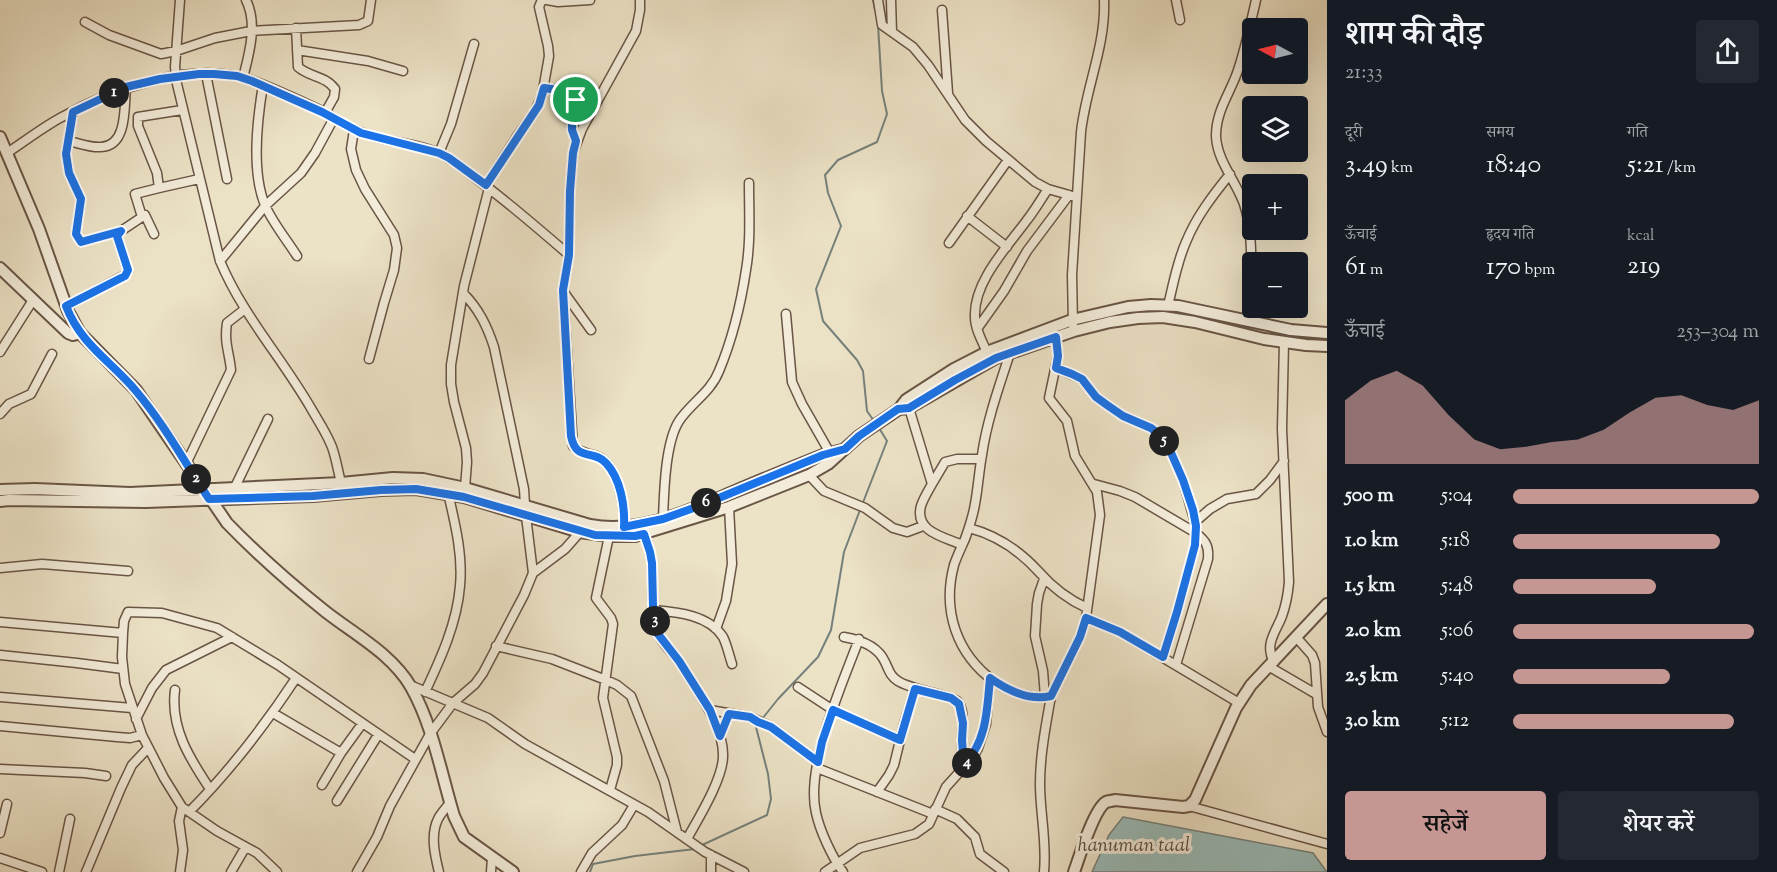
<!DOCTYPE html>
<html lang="hi">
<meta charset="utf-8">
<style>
:root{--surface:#171b24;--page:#242831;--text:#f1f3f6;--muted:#9ea1a6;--accent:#c59692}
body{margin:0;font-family:"Sorts Mill Goudy","Noto Serif Devanagari",serif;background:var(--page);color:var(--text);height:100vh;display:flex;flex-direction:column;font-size:22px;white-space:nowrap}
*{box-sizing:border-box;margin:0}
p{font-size:20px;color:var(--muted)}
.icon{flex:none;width:33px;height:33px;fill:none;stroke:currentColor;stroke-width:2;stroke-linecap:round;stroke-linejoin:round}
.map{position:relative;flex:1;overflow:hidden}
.side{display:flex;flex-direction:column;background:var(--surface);width:450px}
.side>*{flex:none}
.needle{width:39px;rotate:277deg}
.buttons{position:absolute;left:1242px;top:18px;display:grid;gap:12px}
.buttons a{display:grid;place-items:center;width:66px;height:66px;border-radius:6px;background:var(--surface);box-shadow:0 6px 24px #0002;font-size:30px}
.pin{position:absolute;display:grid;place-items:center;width:51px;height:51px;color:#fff;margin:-26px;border:3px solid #fff;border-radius:50%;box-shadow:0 2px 6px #0007}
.km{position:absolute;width:30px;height:30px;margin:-15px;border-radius:50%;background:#222;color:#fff;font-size:16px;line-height:30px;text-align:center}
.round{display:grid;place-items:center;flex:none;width:63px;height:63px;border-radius:6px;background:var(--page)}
.head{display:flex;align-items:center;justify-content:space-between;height:102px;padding:0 18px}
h1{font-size:33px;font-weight:600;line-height:45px}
.stats{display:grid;grid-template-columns:repeat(3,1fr);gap:9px;height:102px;padding:6px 18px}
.stats div{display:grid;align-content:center}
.stats b{font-size:26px;font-weight:600}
.stats small{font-size:16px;font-weight:400}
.stats p{font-size:16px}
.chart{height:168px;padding:12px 18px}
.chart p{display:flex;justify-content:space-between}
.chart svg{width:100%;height:108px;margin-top:6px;fill:var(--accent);opacity:.7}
.action{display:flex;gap:12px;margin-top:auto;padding:12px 18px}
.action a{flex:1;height:69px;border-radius:6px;background:var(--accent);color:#111;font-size:24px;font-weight:600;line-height:69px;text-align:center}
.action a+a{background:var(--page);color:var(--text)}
ul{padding:0 18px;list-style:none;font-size:20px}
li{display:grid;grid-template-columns:96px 72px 1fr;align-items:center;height:45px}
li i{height:15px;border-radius:8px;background:var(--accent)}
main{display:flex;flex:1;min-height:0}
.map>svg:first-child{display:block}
.water{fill:#9abdbb;stroke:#75817b;stroke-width:1.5}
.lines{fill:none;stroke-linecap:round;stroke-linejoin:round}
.stream{stroke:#75817b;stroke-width:2}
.minor-casing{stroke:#695545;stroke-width:11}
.tertiary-casing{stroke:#695545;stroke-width:14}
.minor{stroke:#f3ecda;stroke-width:8}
.tertiary{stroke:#f3ecda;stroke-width:10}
.route-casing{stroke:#fff;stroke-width:12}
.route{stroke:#1a73e8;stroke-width:8}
.labels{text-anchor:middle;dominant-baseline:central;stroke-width:6;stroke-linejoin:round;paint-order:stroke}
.water-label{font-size:20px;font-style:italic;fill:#544c42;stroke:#f3ecda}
</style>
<main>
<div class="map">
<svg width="1327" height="872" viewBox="0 0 1327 872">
<rect width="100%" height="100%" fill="#ece2c6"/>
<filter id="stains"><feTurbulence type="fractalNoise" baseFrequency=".00333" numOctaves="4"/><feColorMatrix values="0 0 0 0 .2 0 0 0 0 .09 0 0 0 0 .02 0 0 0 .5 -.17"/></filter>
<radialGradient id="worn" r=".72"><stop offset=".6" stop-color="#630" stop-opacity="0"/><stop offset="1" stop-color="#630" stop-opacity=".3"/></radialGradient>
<path class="water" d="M1123 817 1313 853 1327 872H1092L1109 835Z"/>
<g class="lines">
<path class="stream" d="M873 0 875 10
M874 421 867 411 863 371 857 360 823 321 816 289 841 226 828 193 825 175 838 160 877 142 887 114 882 91 878 25
M862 505 887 441 879 428
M762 719 778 699 818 657 831 630 844 552 860 510
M700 846 767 815 771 799 768 774 756 727 759 724
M590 872 593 864 635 856 695 849"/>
<defs>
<path id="minor" d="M180 0 175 67 177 84 220 261C243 316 283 359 312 410 319 422 327 434 332 447 336 458 338 471 341 483
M547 0 558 2 590 0
M878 0 882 25 913 47 928 65 965 120 986 141 1035 182 1048 189 1076 197
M891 0 892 32
M1176 0 1180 20
M942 10 948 93
M85 22 109 35 161 54 176 51 215 38 251 31 359 25 368 21 371 0
M296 28 298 67C309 77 326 76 335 89L334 97 325 113
M297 50 368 61 403 71
M206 74 227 179
M243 78C249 54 258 24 246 0
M263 85C257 121 251 171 265 205 272 222 287 240 297 256
M544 88C554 89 569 87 576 95L572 130 576 141
M73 112 66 154 69 173 81 199 76 234 81 242 121 231 145 215 154 234
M354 130 351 149 356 170 365 189 394 235 397 248 394 270 384 303 369 359
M69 141C78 143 91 148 101 147 128 146 124 106 126 87
M7 153C25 141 42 128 60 118 112 89 192 60 251 80 275 89 299 100 322 111 334 118 345 126 358 131 384 143 415 142 441 154 454 160 466 171 478 180 509 203 539 229 569 255
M439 153 451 124 474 44
M486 185 518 135 534 113 542 96 549 56 548 46 539 7 541 2 544 0
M159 188 199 179
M967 216 1007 247
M142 217 135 194 159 188 157 173 138 126V117L182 110
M949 243 1008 160
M220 261 265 206 301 173 315 153 334 118
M1252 281C1251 256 1252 228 1244 204 1236 181 1217 161 1216 136 1216 109 1232 91 1239 67 1246 45 1251 22 1256 0
M563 291 591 330
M463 293C479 309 487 326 494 347L524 489 525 505
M67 306 125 275 128 271 117 236 121 231
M1168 306C1173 285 1177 262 1186 242 1196 217 1213 195 1230 174
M786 314 792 382 802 404 830 453
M1251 322 1253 308
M1073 325 1072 275 1081 132C1086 87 1106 45 1104 0
M977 329 1004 291 1027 251 1069 195
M0 352 33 300
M987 352C982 341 975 329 975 317 973 282 1008 246 1027 220 1035 210 1041 199 1048 189
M1010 353C999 387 987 420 982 455 979 471 978 488 975 504 973 516 969 528 965 539 961 548 957 556 954 565 942 610 956 654 995 682 1010 692 1033 700 1051 696L1054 690 1080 637 1086 618 1100 515 1097 492 1075 456 1067 421 1049 398 1058 355 1056 337
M1056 368 1082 379 1096 397 1107 405 1123 416 1151 428 1160 435 1169 448 1183 480 1196 526 1195 545 1177 612 1163 657
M909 408 932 484C928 491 923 499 921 506 914 532 945 537 962 545
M0 414 9 404 31 394 52 354
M186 464 231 370C229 351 224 343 227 323L245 309
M809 475 824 491 865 508 893 528 907 532 923 526
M932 484 945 462 957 459H981
M1094 484 1120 491 1135 497 1196 533C1206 541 1209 546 1208 559L1176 665
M235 487 268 419
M465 488 467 462 466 448 454 402 451 384V365L464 286 489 188
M663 519C664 493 665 443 679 421 691 403 711 392 719 371 732 340 741 303 746 270 751 241 749 212 749 183
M1195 522 1210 509 1227 499 1256 494 1270 480 1284 461
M624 527C625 507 619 468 599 457 589 453 581 454 573 446L563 290 569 255 570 191 573 153 582 129 636 31 640 10V0
M969 528C996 535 1020 551 1039 572 1053 588 1067 599 1087 608
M644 534C648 544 651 554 652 565 654 586 649 612 658 633 663 646 675 654 682 666 697 691 724 726 723 756 723 779 698 819 687 839
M609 536 596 598 611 618 613 624 603 698 617 757V765L610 790
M0 568 42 564 128 571
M533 573 565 549 580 532
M1044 579 1039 593 1037 604 1035 636 1043 671 1045 697
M654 610C677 612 709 615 723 637 727 645 729 655 732 664
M1086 618 1120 632 1239 703
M0 622 123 633
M716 629 726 601 732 564 729 507
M844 637C861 640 878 646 885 662 889 670 890 676 898 681 911 690 952 695 958 702 966 712 961 731 962 743 962 750 963 758 964 765
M1296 637 1312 655 1315 663 1318 707 1327 732
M496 646 552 659 606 680 617 685 631 696 664 781 677 832
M0 655 77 663 123 669
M1274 662C1264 644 1276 632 1282 616 1286 605 1288 594 1289 582L1282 429 1284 342
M1268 666 1316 694
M410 685 488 718 525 744 648 812 705 852 744 872
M798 687 833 710 900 740
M175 690C170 728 190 759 210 789
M425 692C441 658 457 623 460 586 463 555 455 523 448 493
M0 697 132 708
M710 710 750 717 771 727 818 762
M273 713 341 753
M136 719 152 688 166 670 232 637
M0 726 117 737 130 738 142 735
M720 736 729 714
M817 768 933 814
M0 769 85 773 106 776
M322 785 341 753 362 724
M877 792 889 775 894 765 904 724 915 689
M337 801 378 735
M1189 806 1327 844
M935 809 957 819 975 837 980 854 1004 872
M189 812C229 772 265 725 296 678
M0 833 7 804
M0 858 42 872
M59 872 70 819
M86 872 121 788 132 765 148 748
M180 872 183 850 179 821 182 807
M231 872 245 848
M277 872 257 853 217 831 182 807 164 778 142 735 125 684 122 657 123 633 124 621 128 612 162 613 217 628 278 665 415 759
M357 872 377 837 390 806 430 734 453 703 475 684 483 673 524 595 533 573 526 516
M439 872C435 856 430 835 438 819 441 813 446 808 450 803
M491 872 492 858
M581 872 592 853 622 825 634 805
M711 872V855
M825 872 860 848 915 834 929 824 946 787 973 757 978 748 986 724 990 678
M843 872C832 857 820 831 816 813 805 766 842 685 859 639
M1044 872C1047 842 1040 813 1040 784 1040 754 1046 725 1051 696"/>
<path id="tertiary" d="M0 137 39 229 68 311 80 333 136 390 227 523C257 554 292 585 326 612 354 634 392 654 411 687 433 726 441 773 454 816L464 837 513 872
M0 268 68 333 73 335 80 333
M899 409 909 408 996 358 1074 331 1110 322 1138 318 1163 317 1195 322 1264 339 1306 345 1327 346
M0 490 35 489 130 493 341 483 393 478 423 479 465 488 590 525C640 534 688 511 733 492 763 479 793 467 823 455L842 450
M0 501 9 500 146 502 313 496 381 490 416 489 464 497 580 532 609 536H635L729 507 809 475 828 464 859 436 899 409 906 400 954 369 987 352 1072 320 1128 307 1151 305 1178 306 1291 330 1327 333
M1074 872C1079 858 1094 809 1106 802 1109 801 1112 801 1115 800L1183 807 1189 806 1195 800 1236 708 1251 685 1327 604"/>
</defs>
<use href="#minor" class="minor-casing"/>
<use href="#tertiary" class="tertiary-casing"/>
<use href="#minor" class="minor"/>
<use href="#tertiary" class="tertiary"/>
</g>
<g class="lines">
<defs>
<path id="route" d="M199 74H214L237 76 252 81 322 112 361 133 439 153 449 158 486 185 539 105 544 88 574 92 576 100 572 120V130L576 141 573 153 570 191 569 255 563 290 571 436C576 462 593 449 606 463 621 479 625 507 624 527L663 519 702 505 823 455 845 449 859 436 898 409 909 408 955 380 996 358 1056 337 1058 356 1056 368 1072 374 1082 379 1096 397 1107 405 1123 416 1151 428 1160 435 1169 448 1183 480 1193 510 1196 526 1195 545 1177 612 1163 657 1120 632 1086 618 1080 637 1051 696C1030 701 1007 690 990 678 987 710 987 741 964 765L962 740 963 723 959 704 951 698 915 689 900 740 833 710 822 742 818 762 771 727 758 722 750 717 729 714 720 736 710 710 679 661 658 634 655 624 653 606 652 563 650 552 644 534 635 536 595 535 464 497 416 489 381 490 313 496 209 499C185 463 164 424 136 391 111 361 81 345 66 306L125 276 128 270 117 236 121 231 81 242 76 234 81 199 69 173 66 154 73 112 126 87 160 79Z"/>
</defs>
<use href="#route" class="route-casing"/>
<use href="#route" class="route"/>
</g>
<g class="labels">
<g class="water-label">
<text x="1134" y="846">hanuman taal</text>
</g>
</g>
<rect width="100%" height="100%" filter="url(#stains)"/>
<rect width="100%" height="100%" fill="url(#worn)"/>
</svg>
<div class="buttons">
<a><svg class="needle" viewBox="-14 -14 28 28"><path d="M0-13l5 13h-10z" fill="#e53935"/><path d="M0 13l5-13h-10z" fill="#9ea1a6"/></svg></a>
<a><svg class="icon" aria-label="layers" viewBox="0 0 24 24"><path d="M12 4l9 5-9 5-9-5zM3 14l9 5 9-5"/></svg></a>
<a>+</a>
<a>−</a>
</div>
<div class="pin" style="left:576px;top:100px;background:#1e9e55"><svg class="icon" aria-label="arrive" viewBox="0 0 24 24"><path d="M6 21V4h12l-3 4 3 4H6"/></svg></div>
<b class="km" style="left:114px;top:93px">1</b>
<b class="km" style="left:196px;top:479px">2</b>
<b class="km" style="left:655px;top:621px">3</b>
<b class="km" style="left:967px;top:763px">4</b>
<b class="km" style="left:1164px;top:441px">5</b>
<b class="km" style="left:706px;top:503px">6</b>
</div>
<section class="side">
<div class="head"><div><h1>शाम की दौड़</h1><p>21:33</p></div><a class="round"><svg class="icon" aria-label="share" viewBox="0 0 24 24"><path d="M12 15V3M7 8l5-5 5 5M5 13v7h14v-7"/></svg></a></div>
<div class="stats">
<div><p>दूरी</p><b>3.49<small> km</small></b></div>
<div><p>समय</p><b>18:40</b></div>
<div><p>गति</p><b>5:21<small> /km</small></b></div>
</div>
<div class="stats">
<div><p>ऊँचाई</p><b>61<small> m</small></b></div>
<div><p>हृदय गति</p><b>170<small> bpm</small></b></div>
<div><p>kcal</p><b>219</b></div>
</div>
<div class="chart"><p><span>ऊँचाई</span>253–304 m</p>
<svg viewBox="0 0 160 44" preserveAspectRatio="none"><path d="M0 44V18L10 10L20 6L30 12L40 24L50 34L60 38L70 37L80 35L90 34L100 30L110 23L120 17L130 16L140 20L150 22L160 18V44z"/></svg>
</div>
<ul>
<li><b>500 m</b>5:04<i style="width:100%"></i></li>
<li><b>1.0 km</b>5:18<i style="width:84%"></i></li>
<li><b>1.5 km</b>5:48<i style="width:58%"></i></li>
<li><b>2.0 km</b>5:06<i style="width:98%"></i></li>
<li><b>2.5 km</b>5:40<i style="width:64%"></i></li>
<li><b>3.0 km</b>5:12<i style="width:90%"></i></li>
</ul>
<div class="action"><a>सहेजें</a><a>शेयर करें</a></div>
</section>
</main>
